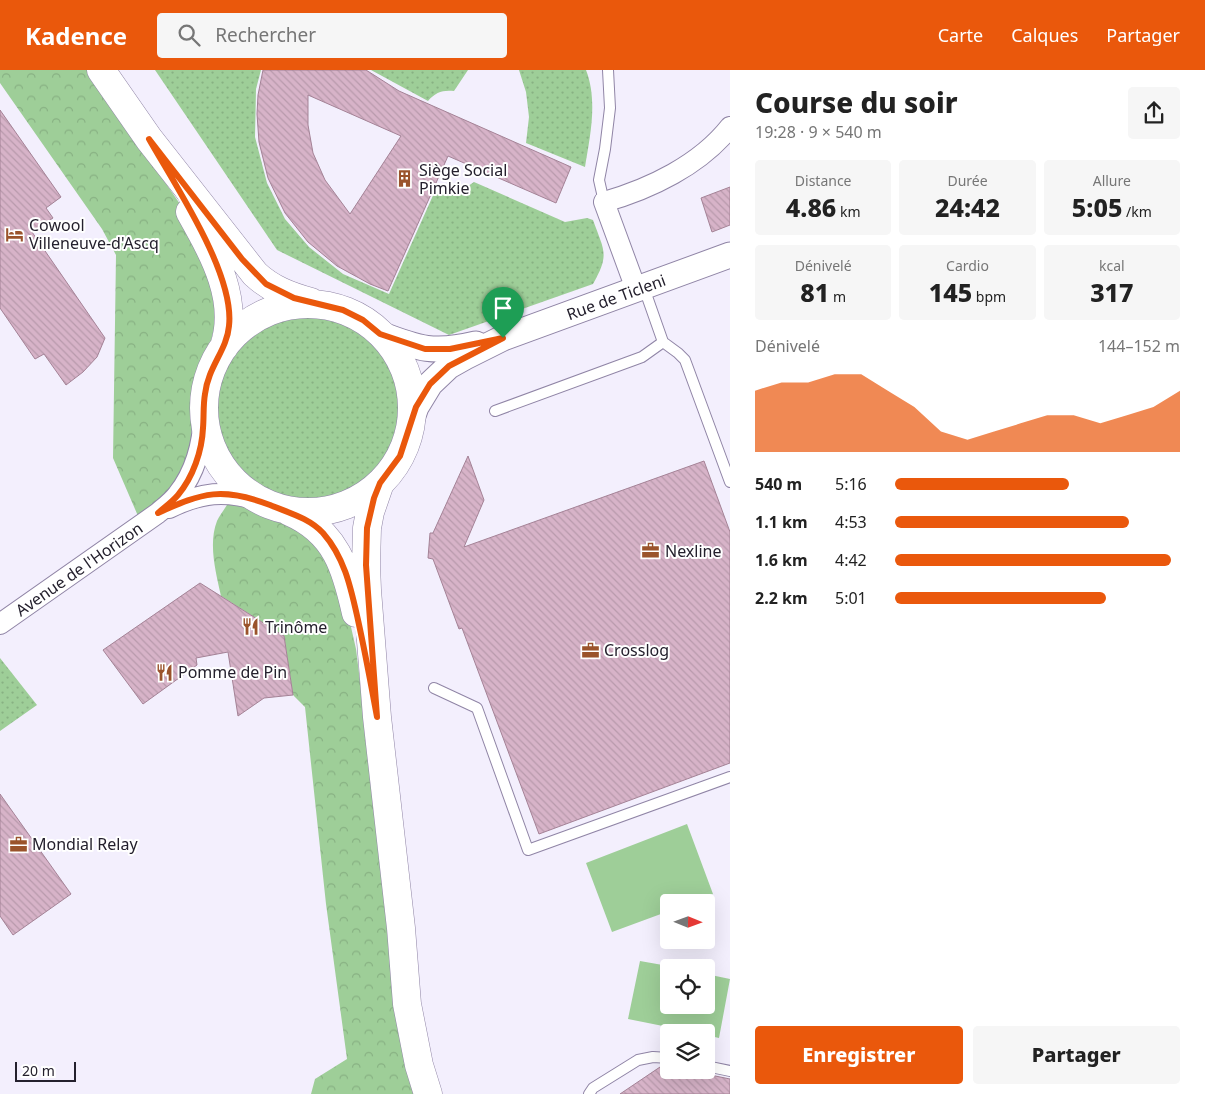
<!DOCTYPE html>
<html lang="fr">
<meta charset="utf-8">
<style>
:root{--surface:#fff;--page:#f6f6f6;--text:#222;--muted:#767676;--accent:#ea580c}
body{margin:0;font-family:"Noto Sans",sans-serif;background:var(--page);color:var(--text);height:100vh;display:flex;flex-direction:column;font-size:19px;white-space:nowrap}
*{box-sizing:border-box;margin:0}
p{font-size:16px;color:var(--muted)}
.icon{flex:none;width:28px;height:28px;fill:none;stroke:currentColor;stroke-width:2;stroke-linecap:round;stroke-linejoin:round}
.map{position:relative;flex:1;overflow:hidden}
.sheet{display:flex;flex-direction:column;background:var(--surface);width:475px}
.sheet>*{flex:none}
.needle{width:32px;rotate:91deg}
.buttons{position:absolute;left:660px;top:824px;display:grid;gap:10px}
.buttons a{display:grid;place-items:center;width:55px;height:55px;border-radius:5px;background:var(--surface);box-shadow:0 5px 20px #0002;font-size:25px}
.scale{position:absolute;left:15px;bottom:12px;width:61px;box-sizing:border-box;padding-left:5px;border:2px solid #24202d;border-top:0;font-size:14px;line-height:18px;white-space:nowrap;color:#24202d;-webkit-text-stroke:4px #fff;paint-order:stroke}
.pin{position:absolute;display:grid;place-items:center;width:42px;height:42px;color:#fff;margin:-51px -21px;border-radius:50% 50% 50% 0;rotate:-45deg;box-shadow:0 0 5px #0007}
.pin .icon{rotate:45deg}
.round{display:grid;place-items:center;flex:none;width:52px;height:52px;border-radius:5px;background:var(--page)}
.headline{display:flex;align-items:center;justify-content:space-between;height:85px;padding:0 25px}
h1{font-size:28px;font-weight:800;line-height:38px}
.figures{display:grid;grid-template-columns:repeat(3,1fr);gap:8px;height:85px;padding:5px 25px}
.figures div{display:grid;align-content:center;border-radius:5px;background:var(--page);text-align:center}
.figures b{font-size:25px;font-weight:800}
.figures small{font-size:14px;font-weight:400}
.figures p{font-size:14px}
.chart{height:140px;padding:10px 25px}
.chart p{display:flex;justify-content:space-between}
.chart svg{width:100%;height:90px;margin-top:5px;fill:var(--accent);opacity:.7}
.action{display:flex;gap:10px;margin-top:auto;padding:10px 25px}
.action a{flex:1;height:58px;border-radius:5px;background:var(--accent);color:#fff;font-size:20px;font-weight:800;line-height:58px;text-align:center}
.action a+a{background:var(--page);color:var(--text)}
ul{padding:0 25px;list-style:none;font-size:16px}
li{display:grid;grid-template-columns:80px 60px 1fr;align-items:center;height:38px}
li i{height:12px;border-radius:6px;background:var(--accent)}
header{display:flex;align-items:center;gap:30px;box-sizing:border-box;height:70px;padding:0 25px;background:var(--accent);color:#fff}
header strong{font-size:24px}
nav{display:flex;gap:28px;margin-inline-start:auto;font-size:18px}
.search{width:350px;height:45px;background:var(--page);display:flex;align-items:center;gap:12px;box-sizing:border-box;padding:0 18px;border-radius:5px;color:var(--muted);font-size:19px}
main{display:flex;flex:1;min-height:0}
.map>svg:first-child{display:block}
.grass{fill:url(#grass-dots)}
.park{fill:url(#park-crowns)}
.pitch{fill:#9ece98}
.building{fill:url(#building-back-hatch);stroke:#a48296;fill-rule:evenodd}
.lines{fill:none;stroke-linecap:round;stroke-linejoin:round}
.service-casing{stroke:#9085a6;stroke-width:12}
.minor-casing{stroke:#9085a6;stroke-width:22}
.tertiary-casing{stroke:#9085a6;stroke-width:27}
.secondary-casing{stroke:#9085a6;stroke-width:29}
.service{stroke:#fff;stroke-width:10}
.minor{stroke:#fff;stroke-width:20}
.tertiary{stroke:#fff;stroke-width:25}
.secondary{stroke:#fff;stroke-width:28}
.route-casing{stroke:#fff;stroke-width:10}
.route{stroke:#ea580c;stroke-width:6}
.labels{text-anchor:middle;dominant-baseline:central;stroke-width:4;stroke-linejoin:round;paint-order:stroke}
.poi-label{font-size:16px;fill:#24202d;stroke:#fff;text-anchor:start}
.street-label{font-size:16px;fill:#24202d;stroke:#fff}
</style>
<header>
<strong>Kadence</strong>
<div class="search"><svg class="icon" aria-label="search" viewBox="0 0 24 24"><circle cx="10" cy="10" r="6"/><path d="M15 15l6 6"/></svg>Rechercher</div>
<nav><a>Carte</a><a>Calques</a><a>Partager</a></nav>
</header>
<main>
<div class="map">
<svg width="730" height="1024" viewBox="0 0 730 1024">
<defs>
<pattern id="grass-dots" width="8" height="8" patternUnits="userSpaceOnUse" patternTransform="scale(1.25)"><rect width="8" height="8" fill="#9ece98"/><path d="M2 2h.1M6 6h.1" fill="none" stroke="#88b183" stroke-width="1.8" stroke-linecap="round"/></pattern>
<pattern id="park-crowns" width="20" height="18" patternUnits="userSpaceOnUse" patternTransform="scale(1.25)"><rect width="20" height="18" fill="#9ece98"/><path d="M2 6a3 3 0 1 1 6 0M12 15a3 3 0 1 1 6 0" fill="none" stroke="#88b183"/></pattern>
<pattern id="building-back-hatch" width="6" height="6" patternUnits="userSpaceOnUse" patternTransform="scale(1.25)"><rect width="6" height="6" fill="#d7b3c8"/><path d="M-1 5l2 2M0 0l6 6M5-1l2 2" fill="none" stroke="#b89aac"/></pattern>
</defs>
<rect width="100%" height="100%" fill="#f3effd"/>
<path class="grass" d="M155 0H261L256 19 255 67 267 113 285 149 309 177 343 204 389 224 435 121C450 123 461 121 474 112L565 152 587 148 593 150C604 181 610 184 593 214L449 265 277 180Z
M371 0H468L454 21C442 20 436 22 428 31Z
M519 0H586C598 31 590 66 585 97L526 73 529 47 526 22Z
M217 338a92 92 0 1 1 184 0a92 92 0 1 1-184 0Z
M0 588 37 635 0 661Z"/>
<path class="park" d="M0 0H88L180 134 219 238 211 271 203 285 193 314 191 328 192 359 190 377 183 400 164 428 138 446 113 388 116 185 102 159 0 13Z
M229 431 301 457 339 504 356 579 374 723 418 1024H311L315 1009 347 989 326 834 305 637 293 625 284 566 221 526C216 503 208 474 217 451 220 444 226 438 229 431Z"/>
<path class="pitch" d="M687 754 713 824 691 832H669V841L612 862 586 793Z
M640 891 674 897 669 898V935H706V904L730 909 719 968 706 965V962H693L628 949Z"/>
<path class="building" d="M263 0H366L399 21 571 97 556 133 448 86 388 221 370 214 337 196 308 172 285 143 268 108 259 72 257 44 258 25ZM308 25 401 66 350 144 325 110 313 83 308 55Z
M0 40 61 127 46 138 53 148 32 162 105 268 97 287 83 302 66 315 44 284 35 289 0 238Z
M730 117V155L712 162 701 128Z
M468 386 484 430 464 477 704 391 730 462V693L539 764 462 558 459 559 433 489 428 488 430 463H433Z
M200 513 284 566 293 625 264 628 238 646 228 582 196 588 197 595 143 634 103 580Z
M0 724 71 824 13 865 0 846Z
M663 995H669V1000H686L730 1009V1024H620Z"/>
<g class="lines">
<defs>
<path id="service" d="M604 132 599 110 605 79 610 38 608 0
M644 218 663 272 678 283 685 290 730 412
M495 341 642 287 663 272
M434 618 477 638 528 780 730 707
M706 996 730 1001
M589 1024 593 1018 638 990 653 987 669 988"/>
<path id="minor" d="M636 219 604 132C650 119 700 95 730 57
M169 438C202 422 224 420 259 430
M0 554 158 443C165 437 173 431 178 424 196 401 203 373 204 344"/>
<path id="tertiary" d="M380 264C419 279 434 284 476 274
M410 354 416 337 430 314 449 296 465 287 503 268 730 185"/>
<path id="secondary" d="M101 0 149 69 255 204C271 219 289 226 311 232
M190 142C213 183 240 229 224 277
M204 338a104 104 0 1 1 208 0a104 104 0 1 1-208 0Z
M380 413 370 442 367 458 366 495 367 520 377 647 401 858 407 934 419 995 428 1024
M290 442C336 462 346 498 356 543"/>
</defs>
<use href="#service" class="service-casing"/>
<use href="#minor" class="minor-casing"/>
<use href="#tertiary" class="tertiary-casing"/>
<use href="#secondary" class="secondary-casing"/>
<use href="#service" class="service"/>
<use href="#minor" class="minor"/>
<use href="#tertiary" class="tertiary"/>
<use href="#secondary" class="secondary"/>
</g>
<g class="lines">
<defs>
<path id="route" d="M149 69 242 189 266 214 294 228 343 240 363 250 380 264 425 279H450L503 268 449 296 430 314 416 337 400 386 380 413 374 428 367 458 366 495 377 647C371 614 365 582 358 550 351 519 345 488 323 463 309 448 289 443 270 435 223 417 203 422 158 443 165 437 172 432 178 425 193 407 202 381 203 358 204 347 203 335 205 324 208 297 227 280 229 256 235 204 175 115 149 69Z"/>
</defs>
<use href="#route" class="route-casing"/>
<use href="#route" class="route"/>
</g>
<defs>
<symbol id="building-bare" viewBox="-9 -9 18 18"><path d="M-4-6H4V6H1V3H-1V6H-4ZM-2.5-4.3h1.7v1.8h-1.7ZM.8-4.3h1.7v1.8H.8ZM-2.5-1h1.7V.8h-1.7ZM.8-1h1.7V.8H.8Z" fill="#9a532b" stroke="#fff" stroke-width="2.5" paint-order="stroke"/></symbol>
<symbol id="hotel-bare" viewBox="-9 -9 18 18"><path d="M-6-4.5h1.5V1H6V5H4.5V3h-9V5H-6ZM-4 0a1.8 1.8 0 1 1 3.6 0ZM.5 0V-2.5h3Q6-2.5 6 0Z" fill="#9a532b" stroke="#fff" stroke-width="2.5" paint-order="stroke"/></symbol>
<symbol id="office-bare" viewBox="-9 -9 18 18"><path d="M-6-3h4V-5.5h4V-3h4V5H-6ZM-1-4.5V-3h2v-1.5ZM-6 0V1H6V0Z" fill="#9a532b" stroke="#fff" stroke-width="2.5" paint-order="stroke"/></symbol>
<symbol id="restaurant-bare" viewBox="-9 -9 18 18"><path d="M-5-6h1v4h1v-4h1v4h1v-4h1v5L-1.5 .5V6h-2V.5L-5-1ZM5-6V6H3V1.5H1.5Q1.5-4 5-6Z" fill="#9a532b" stroke="#fff" stroke-width="2.5" paint-order="stroke"/></symbol>
</defs>
<g fill-rule="evenodd">
<use href="#building-bare" x="392" y="96" width="25" height="25"/>
<use href="#hotel-bare" x="2" y="152" width="25" height="25"/>
<use href="#office-bare" x="638" y="468" width="25" height="25"/>
<use href="#restaurant-bare" x="238" y="544" width="25" height="25"/>
<use href="#office-bare" x="578" y="568" width="25" height="25"/>
<use href="#restaurant-bare" x="152" y="590" width="25" height="25"/>
<use href="#office-bare" x="6" y="762" width="25" height="25"/>
</g>
<g class="labels">
<g class="poi-label">
<text x="419" y="100">Siège Social<tspan x="419" dy="18">Pimkie</tspan></text>
<text x="29" y="155">Cowool<tspan x="29" dy="18">Villeneuve-d'Ascq</tspan></text>
<text x="665" y="481">Nexline</text>
<text x="265" y="557">Trinôme</text>
<text x="604" y="580">Crosslog</text>
<text x="178" y="602">Pomme de Pin</text>
<text x="32" y="774">Mondial Relay</text>
</g>
<g class="street-label">
<text transform="translate(616 227) rotate(-20)">Rue de Ticleni</text>
<text transform="translate(79 499) rotate(-35)">Avenue de l'Horizon</text>
</g>
</g>
</svg>
<div class="buttons">
<a><svg class="needle" viewBox="-14 -14 28 28"><path d="M0-13l5 13h-10z" fill="#e53935"/><path d="M0 13l5-13h-10z" fill="#767676"/></svg></a>
<a><svg class="icon" aria-label="locate" viewBox="0 0 24 24"><circle cx="12" cy="12" r="6"/><path d="M12 2v4M12 18v4M2 12h4M18 12h4"/></svg></a>
<a><svg class="icon" aria-label="layers" viewBox="0 0 24 24"><path d="M12 4l9 5-9 5-9-5zM3 14l9 5 9-5"/></svg></a>
</div>
<div class="scale">20 m</div>
<div class="pin" style="left:503px;top:268px;background:#1e9e55"><svg class="icon" aria-label="arrive" viewBox="0 0 24 24"><path d="M6 21V4h12l-3 4 3 4H6"/></svg></div>
</div>
<section class="sheet">
<div class="headline"><div><h1>Course du soir</h1><p>19:28 · 9 × 540 m</p></div><a class="round"><svg class="icon" aria-label="share" viewBox="0 0 24 24"><path d="M12 15V3M7 8l5-5 5 5M5 13v7h14v-7"/></svg></a></div>
<div class="figures">
<div><p>Distance</p><b>4.86<small> km</small></b></div>
<div><p>Durée</p><b>24:42</b></div>
<div><p>Allure</p><b>5:05<small> /km</small></b></div>
</div>
<div class="figures">
<div><p>Dénivelé</p><b>81<small> m</small></b></div>
<div><p>Cardio</p><b>145<small> bpm</small></b></div>
<div><p>kcal</p><b>317</b></div>
</div>
<div class="chart"><p><span>Dénivelé</span>144–152 m</p>
<svg viewBox="0 0 160 44" preserveAspectRatio="none"><path d="M0 44V14L10 10L20 10L30 6L40 6L50 14L60 22L70 34L80 38L90 34L100 30L110 26L120 26L130 30L140 26L150 22L160 14V44z"/></svg>
</div>
<ul>
<li><b>540 m</b>5:16<i style="width:61%"></i></li>
<li><b>1.1 km</b>4:53<i style="width:82%"></i></li>
<li><b>1.6 km</b>4:42<i style="width:97%"></i></li>
<li><b>2.2 km</b>5:01<i style="width:74%"></i></li>
</ul>
<div class="action"><a>Enregistrer</a><a>Partager</a></div>
</section>
</main>
